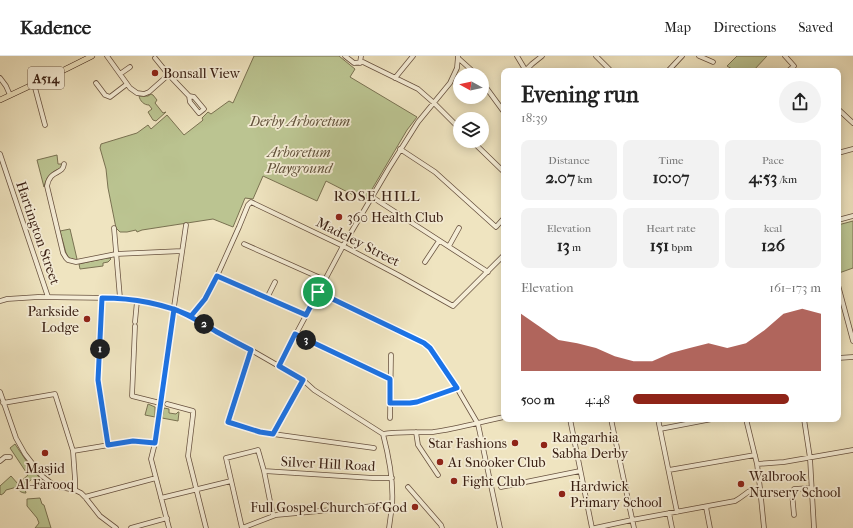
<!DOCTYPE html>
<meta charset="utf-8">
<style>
:root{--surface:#fff;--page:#f2f2f2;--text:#222;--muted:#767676;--line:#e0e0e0;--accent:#8f2418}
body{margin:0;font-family:"IM FELL French Canon",serif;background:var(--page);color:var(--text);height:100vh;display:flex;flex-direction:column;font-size:15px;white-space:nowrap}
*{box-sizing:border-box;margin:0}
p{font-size:13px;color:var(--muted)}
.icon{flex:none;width:22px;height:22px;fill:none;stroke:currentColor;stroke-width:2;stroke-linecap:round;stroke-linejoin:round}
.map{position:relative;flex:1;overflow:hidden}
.drawer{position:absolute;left:501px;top:12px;width:340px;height:354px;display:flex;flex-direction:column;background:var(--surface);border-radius:8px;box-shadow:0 2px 10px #0003}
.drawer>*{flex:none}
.needle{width:26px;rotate:278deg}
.fabs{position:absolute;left:453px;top:12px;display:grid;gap:8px}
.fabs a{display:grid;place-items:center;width:36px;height:36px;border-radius:50%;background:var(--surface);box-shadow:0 2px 10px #0003;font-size:20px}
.pin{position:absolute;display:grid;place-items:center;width:34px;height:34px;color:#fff;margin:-17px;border:2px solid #fff;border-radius:50%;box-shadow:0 1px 4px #0007}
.km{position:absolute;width:20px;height:20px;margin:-10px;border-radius:50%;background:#222;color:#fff;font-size:11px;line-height:20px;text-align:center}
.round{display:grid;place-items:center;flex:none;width:42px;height:42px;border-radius:21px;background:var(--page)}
.headline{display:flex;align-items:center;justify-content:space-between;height:68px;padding:0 20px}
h1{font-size:22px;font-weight:800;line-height:30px}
.stats{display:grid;grid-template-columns:repeat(3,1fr);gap:6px;height:68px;padding:4px 20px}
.stats div{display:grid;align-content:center;border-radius:8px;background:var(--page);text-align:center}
.stats b{font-size:17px;font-weight:800}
.stats small{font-size:11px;font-weight:400}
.stats p{font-size:11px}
.chart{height:112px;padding:8px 20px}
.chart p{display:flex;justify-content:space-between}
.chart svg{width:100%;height:72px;margin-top:4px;fill:var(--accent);opacity:.7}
ul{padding:0 20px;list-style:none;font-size:13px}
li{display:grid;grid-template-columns:64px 48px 1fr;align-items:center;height:30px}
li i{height:10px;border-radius:5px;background:var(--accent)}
header{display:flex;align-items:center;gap:24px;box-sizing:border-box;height:56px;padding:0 20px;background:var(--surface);border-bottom:1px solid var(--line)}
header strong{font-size:19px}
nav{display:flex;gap:22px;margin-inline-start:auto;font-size:14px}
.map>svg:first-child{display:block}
.green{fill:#bbc491;stroke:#7a7252}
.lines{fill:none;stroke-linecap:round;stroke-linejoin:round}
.minor-casing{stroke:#67513f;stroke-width:5.5}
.major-casing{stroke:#3a2014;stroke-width:6}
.minor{stroke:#f5edd6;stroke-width:4}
.major{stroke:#efe4c0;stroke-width:5}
.route-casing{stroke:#fff;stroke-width:8}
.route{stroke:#1a73e8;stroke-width:5}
.poi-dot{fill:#8f2418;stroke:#f5edd6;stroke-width:1.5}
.labels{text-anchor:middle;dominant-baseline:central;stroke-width:3.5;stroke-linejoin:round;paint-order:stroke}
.shield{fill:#f5edd6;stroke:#725e4e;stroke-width:1}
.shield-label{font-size:13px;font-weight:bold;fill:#3a2014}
.poi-label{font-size:14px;fill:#3a2014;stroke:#f5edd6;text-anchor:start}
.park-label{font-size:14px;font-style:italic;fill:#61513a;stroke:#f5edd6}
.street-label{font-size:14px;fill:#3a2014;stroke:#f5edd6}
.neighbourhood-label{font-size:15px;letter-spacing:1px;fill:#3a2014;stroke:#f5edd6}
</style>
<header>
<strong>Kadence</strong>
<nav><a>Map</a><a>Directions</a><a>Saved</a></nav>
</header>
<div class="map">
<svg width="853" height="472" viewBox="0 0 853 472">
<rect width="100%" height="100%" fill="#efe4c0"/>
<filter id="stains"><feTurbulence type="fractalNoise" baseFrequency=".005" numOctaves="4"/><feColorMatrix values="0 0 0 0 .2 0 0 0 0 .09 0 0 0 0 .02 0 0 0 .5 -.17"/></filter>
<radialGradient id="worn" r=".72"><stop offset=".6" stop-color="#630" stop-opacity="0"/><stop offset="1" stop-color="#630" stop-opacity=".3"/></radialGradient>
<path class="green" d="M254 0H339L355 13 350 21 417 61 407 74 365 145 326 125 317 145 263 120 253 143 245 142 233 171 213 163 142 174 137 176 136 174 127 176H120L116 172 108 132 106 113 100 92 101 88 137 77 148 69 151 73 167 59 184 79 202 65 203 64 202 62 208 56 211 58 229 45 233 47Z
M737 0H767L753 15H735L727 10Z
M151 38 153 39 157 44 155 47 163 57 166 56 156 65 153 64 148 56 152 53 149 49C144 49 140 45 139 40H148Z
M57 99 58 108H62L61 112C51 116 46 121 44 131L37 104Z
M853 165V212L839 217 838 169Z
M70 173 77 203 75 204 69 202 66 197 60 175Z
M106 202H110L111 203 108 206 103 207V210L80 213 79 208Z
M148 348 155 351V361L145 359Z
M164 352 169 353V357L176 358 178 356H179L178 365 162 362Z
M15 388 33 415 40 422 38 423 33 422 24 430 26 437C21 437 19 435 17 431L6 434 4 437 1 439 0 438V430L11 420 18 428 28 419 10 392Z
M40 442 42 448 44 449 51 472H35L39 467 37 462 27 450V443Z"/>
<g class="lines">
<defs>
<path id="minor" d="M107 0 130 32 137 37 144 38 149 36 166 21 168 18
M345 0 354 7 363 6 367 8 418 33 434 47 460 73
M517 0 526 15
M596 0 611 15
M699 0 713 6
M785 0 794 10 788 15
M155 2 168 18 189 40
M458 2 477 19
M360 7 361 0
M526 14 532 8 542 0
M668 15 682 0
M120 18 130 11
M0 22 6 30 10 39
M395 22 413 0
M482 26 504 56
M96 27 105 39 110 41 127 28
M34 28 45 69
M189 40 194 41 204 53 199 57 190 46Z
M838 53 853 67
M472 85 504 116
M400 93 435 116 496 171 504 162
M838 97 853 93
M0 98 48 241
M64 108C63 119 50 113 47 130L63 197 66 202 68 204 76 206 116 198 182 195
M372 141 488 216
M838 164 853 160
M114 172 120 242
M244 188 325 224
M449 190 459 172
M425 206 439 185
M217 220 305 259
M838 229 853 285
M318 236 424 287 430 292 457 332 478 368 500 472
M102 242 98 324 108 389
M267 242 275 226
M0 245 7 243 38 241 112 242 144 246 174 253 191 260 234 286 251 294 303 324 314 334 383 378
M191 260 205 243 217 220 239 171 248 149 251 146 343 190 398 219 453 250 504 199
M135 266 137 245
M135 270 132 340 160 347
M295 278 390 323
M251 294 228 366 260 376 273 378 374 392
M838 302 853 301
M279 310 343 190 389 112 418 66 450 27 457 12 458 0
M0 336 16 382 25 398 42 420 55 430 75 434 81 437 85 441 100 460 116 472
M3 347 55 338 73 395 75 423V434
M390 347H410L417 346 457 332
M167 348 193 355V359L188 400 206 472
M390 362 391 299
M570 363 592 472
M611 363 634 472
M658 363 677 456
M746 363 757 408 760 432 764 472
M804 363 810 402 814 472
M660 373 712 363
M416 376 418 389 438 419
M273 378 303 324
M383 378C400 375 416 377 433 376 457 373 480 366 504 361
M383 378C389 401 394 425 392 450 391 457 390 465 389 472
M73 395 133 385 155 387
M0 405 5 401H10
M757 408 784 406 853 394
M669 414 755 399
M264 415 373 422H392
M408 431 441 469 442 472
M501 431 580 415
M85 441 156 422
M161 442 231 425
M706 451 710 472
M669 457 672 472
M794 459 792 437 794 433 811 432
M131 472 167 462
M169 472 151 403 155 387 164 319 186 169
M242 472 226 402 258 394 264 415 273 460
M242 472 276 459 385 449 392 450
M595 472 632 464 735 445C746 439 748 433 760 432"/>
<path id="major" d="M0 44 66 13 92 0"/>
</defs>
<use href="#minor" class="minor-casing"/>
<use href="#major" class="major-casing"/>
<use href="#minor" class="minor"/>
<use href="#major" class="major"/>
</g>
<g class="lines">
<defs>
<path id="route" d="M318 236 306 259 217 220 205 243 191 260C164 248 132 242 102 242L98 324 108 389 133 385 155 387 174 253C189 259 202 267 217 276 228 282 239 288 251 294L228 366 260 376 273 378 303 324 279 310 295 278 390 323V347H410L417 346 457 332 430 292 424 287 318 236"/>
</defs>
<use href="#route" class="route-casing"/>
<use href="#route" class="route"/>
</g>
<g class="poi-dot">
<circle cx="155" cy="17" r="4"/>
<circle cx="339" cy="161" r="4"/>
<circle cx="87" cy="263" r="4"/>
<circle cx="515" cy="387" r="4"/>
<circle cx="544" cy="389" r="4"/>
<circle cx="45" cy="397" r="4"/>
<circle cx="440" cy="406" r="4"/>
<circle cx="454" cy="425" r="4"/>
<circle cx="741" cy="428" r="4"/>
<circle cx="562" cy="438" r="4"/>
<circle cx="415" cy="451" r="4"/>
</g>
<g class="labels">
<rect class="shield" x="28" y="11" width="36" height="22" rx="3"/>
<g class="shield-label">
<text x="46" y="22">A514</text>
</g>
<g class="poi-label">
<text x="163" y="17">Bonsall View</text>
<text x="347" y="161">360 Health Club</text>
<text x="79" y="255" text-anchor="end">Parkside<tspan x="79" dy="16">Lodge</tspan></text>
<text x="552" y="381">Ramgarhia<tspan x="552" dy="16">Sabha Derby</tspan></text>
<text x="507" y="387" text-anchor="end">Star Fashions</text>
<text x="448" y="406">A1 Snooker Club</text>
<text x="45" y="412" text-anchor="middle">Masjid<tspan x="45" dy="16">Al-Farooq</tspan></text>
<text x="749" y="420">Walbrook<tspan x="749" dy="16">Nursery School</tspan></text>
<text x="462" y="425">Fight Club</text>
<text x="570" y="430">Hardwick<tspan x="570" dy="16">Primary School</tspan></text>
<text x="407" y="451" text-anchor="end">Full Gospel Church of God</text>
</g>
<g class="park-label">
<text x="300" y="65">Derby Arboretum</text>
<text x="299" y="96">Arboretum<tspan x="299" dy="16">Playground</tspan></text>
</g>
<g class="street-label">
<text transform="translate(38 177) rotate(71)">Hartington Street</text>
<text transform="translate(358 186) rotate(27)">Madeley Street</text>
<text transform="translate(328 408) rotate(3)">Silver Hill Road</text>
</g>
<g class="neighbourhood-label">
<text x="377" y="140">ROSE HILL</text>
</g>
</g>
<rect width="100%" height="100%" filter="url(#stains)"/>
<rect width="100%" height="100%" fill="url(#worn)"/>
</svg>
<div class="fabs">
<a><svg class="needle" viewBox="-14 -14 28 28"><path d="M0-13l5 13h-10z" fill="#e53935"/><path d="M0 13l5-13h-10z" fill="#767676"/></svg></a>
<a><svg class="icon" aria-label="layers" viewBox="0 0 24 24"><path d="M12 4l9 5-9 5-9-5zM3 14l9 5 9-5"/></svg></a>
</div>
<div class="pin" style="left:318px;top:236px;background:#1e9e55"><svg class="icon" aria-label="arrive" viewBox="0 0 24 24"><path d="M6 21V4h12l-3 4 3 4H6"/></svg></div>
<b class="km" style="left:100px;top:293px">1</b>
<b class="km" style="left:204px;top:268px">2</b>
<b class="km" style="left:306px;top:284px">3</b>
<section class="drawer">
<div class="headline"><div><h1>Evening run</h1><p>18:39</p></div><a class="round"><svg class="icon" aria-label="share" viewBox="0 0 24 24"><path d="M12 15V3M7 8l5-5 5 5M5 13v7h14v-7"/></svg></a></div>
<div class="stats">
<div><p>Distance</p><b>2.07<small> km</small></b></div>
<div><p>Time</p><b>10:07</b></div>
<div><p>Pace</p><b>4:53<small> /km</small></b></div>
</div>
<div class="stats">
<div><p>Elevation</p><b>13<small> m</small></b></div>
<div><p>Heart rate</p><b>151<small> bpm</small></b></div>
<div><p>kcal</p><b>126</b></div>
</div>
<div class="chart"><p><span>Elevation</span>161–173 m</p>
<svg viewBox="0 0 160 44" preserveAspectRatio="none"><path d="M0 44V9L10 17L20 25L30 27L40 30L50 35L60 38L70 38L80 33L90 30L100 27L110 30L120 27L130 19L140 9L150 6L160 9V44z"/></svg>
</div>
<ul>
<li><b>500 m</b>4:48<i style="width:83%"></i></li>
</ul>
</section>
</div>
